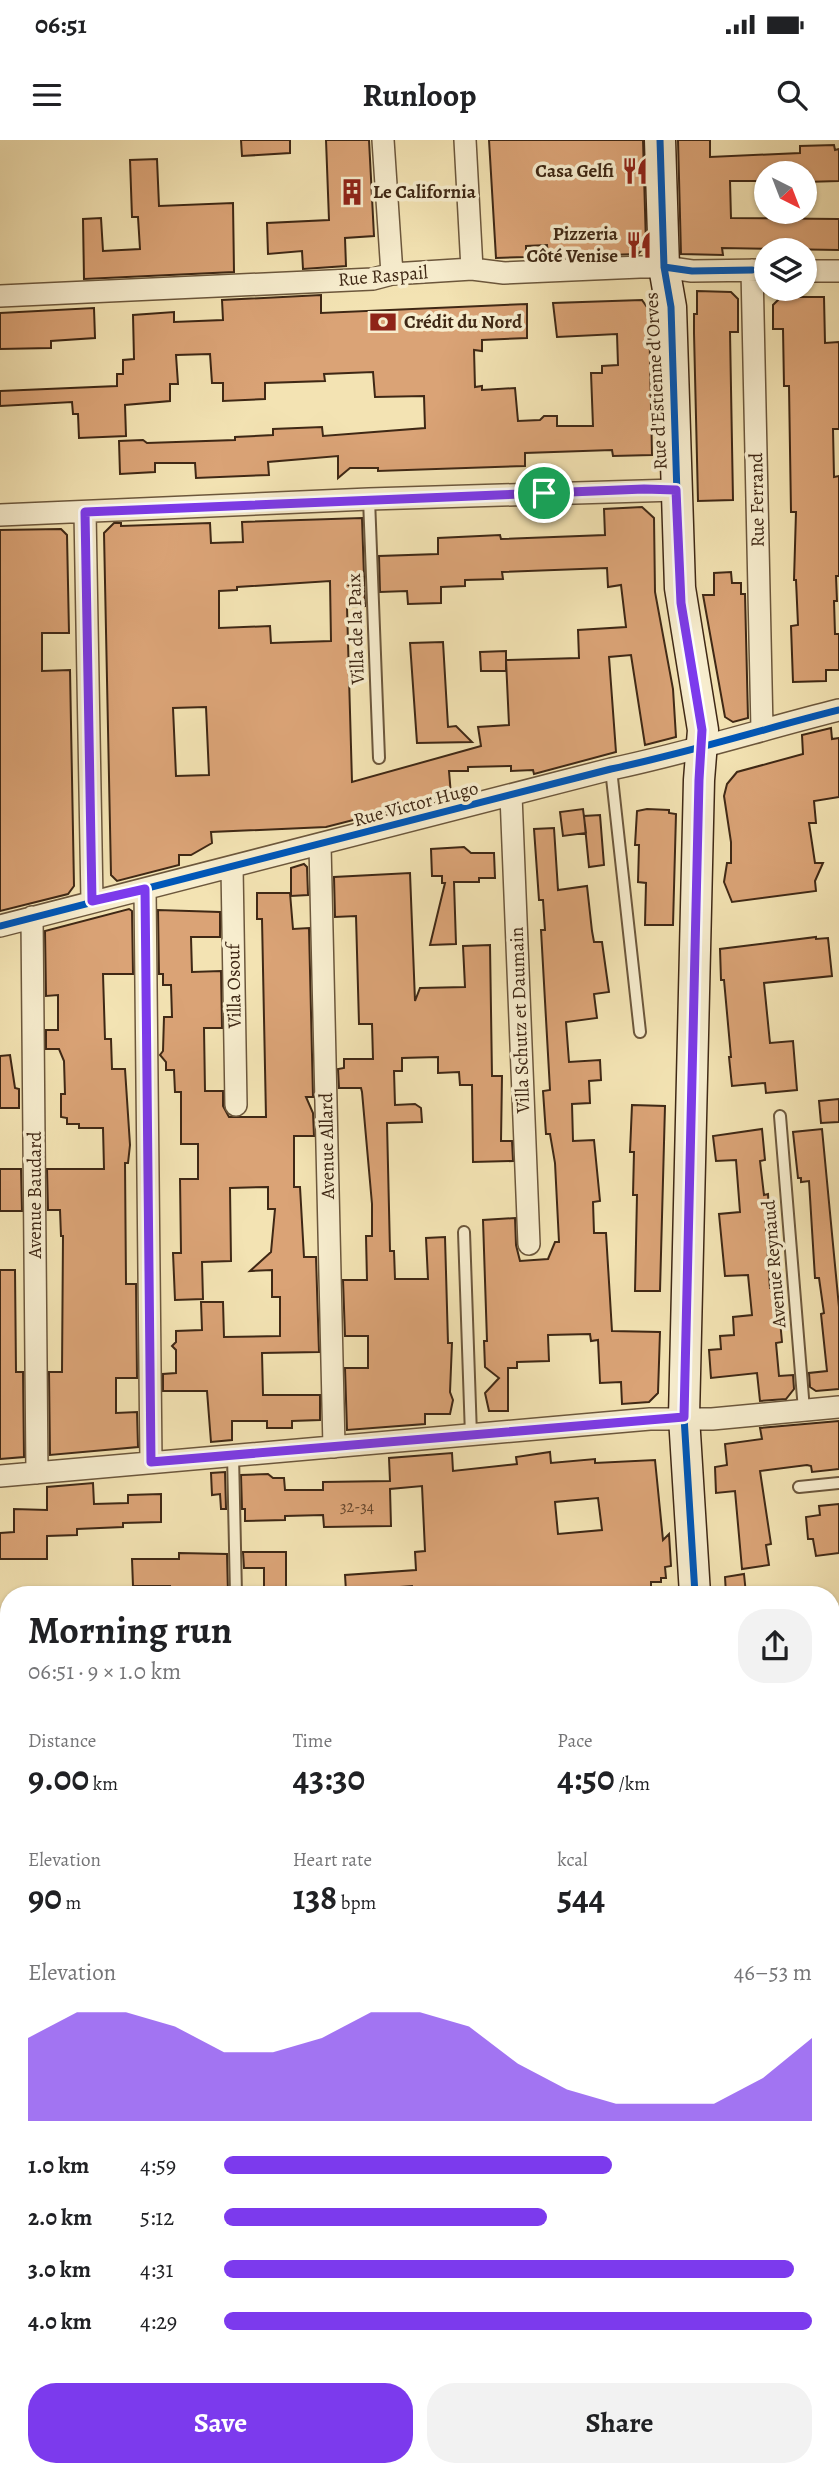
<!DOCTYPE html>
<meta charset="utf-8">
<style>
:root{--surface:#fff;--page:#f2f2f2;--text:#202124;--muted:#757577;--accent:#7c3aed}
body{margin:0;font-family:Alegreya,serif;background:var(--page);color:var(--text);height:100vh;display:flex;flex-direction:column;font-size:26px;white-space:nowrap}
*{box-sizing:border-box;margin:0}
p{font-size:23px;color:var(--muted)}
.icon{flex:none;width:38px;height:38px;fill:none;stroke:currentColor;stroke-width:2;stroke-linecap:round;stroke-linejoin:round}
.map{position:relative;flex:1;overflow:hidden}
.sheet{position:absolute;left:0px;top:1446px;width:840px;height:891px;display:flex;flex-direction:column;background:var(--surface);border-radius:28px 28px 0 0;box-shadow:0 2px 5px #0004}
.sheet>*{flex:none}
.needle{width:46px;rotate:138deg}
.buttons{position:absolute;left:754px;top:21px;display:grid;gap:14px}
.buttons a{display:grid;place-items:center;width:63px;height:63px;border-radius:50%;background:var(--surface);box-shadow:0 2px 5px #0004;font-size:35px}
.pin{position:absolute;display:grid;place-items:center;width:60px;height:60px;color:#fff;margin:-30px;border:4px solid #fff;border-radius:50%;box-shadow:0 2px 7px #0007}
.round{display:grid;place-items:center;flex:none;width:74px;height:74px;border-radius:28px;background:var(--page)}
.summary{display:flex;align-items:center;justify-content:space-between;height:119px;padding:0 28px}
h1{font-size:38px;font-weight:600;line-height:52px}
.stats{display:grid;grid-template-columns:repeat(3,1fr);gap:10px;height:119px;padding:7px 28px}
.stats div{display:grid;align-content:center}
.stats b{font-size:35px;font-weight:600}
.stats small{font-size:19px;font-weight:400}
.stats p{font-size:19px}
.chart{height:196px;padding:14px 28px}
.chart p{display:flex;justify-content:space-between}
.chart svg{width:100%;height:126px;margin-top:7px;fill:var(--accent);opacity:.7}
.primary-button{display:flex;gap:14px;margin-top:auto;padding:14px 28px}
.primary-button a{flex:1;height:80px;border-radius:28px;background:var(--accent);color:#fff;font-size:28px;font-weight:600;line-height:80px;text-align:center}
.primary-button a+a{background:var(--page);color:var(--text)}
ul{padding:0 28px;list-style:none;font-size:23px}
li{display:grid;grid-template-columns:112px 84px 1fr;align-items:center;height:52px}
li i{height:18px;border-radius:9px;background:var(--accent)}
.status{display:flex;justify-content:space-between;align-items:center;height:49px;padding:0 35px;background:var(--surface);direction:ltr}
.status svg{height:19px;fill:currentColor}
header{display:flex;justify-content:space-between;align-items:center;height:91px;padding:0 28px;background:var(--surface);font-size:32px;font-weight:600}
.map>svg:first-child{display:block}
.building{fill:#daa376;stroke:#3f2815;stroke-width:2;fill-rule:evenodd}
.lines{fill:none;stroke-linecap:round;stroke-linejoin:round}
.lane-casing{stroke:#6c573c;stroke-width:14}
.street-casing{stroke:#6c573c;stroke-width:24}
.secondary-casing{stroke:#3f2815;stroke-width:33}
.lane{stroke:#f7edce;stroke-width:10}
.street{stroke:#f7edce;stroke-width:21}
.secondary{stroke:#f7edce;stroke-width:30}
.cycleway-casing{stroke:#f7edce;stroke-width:11}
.cycleway{stroke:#0057b8;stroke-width:7}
.route-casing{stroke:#fff;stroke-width:14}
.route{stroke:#7c3aed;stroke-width:9}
.labels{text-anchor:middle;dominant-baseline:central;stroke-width:7;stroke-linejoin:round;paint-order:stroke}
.number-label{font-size:16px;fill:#66472d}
.poi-label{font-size:19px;font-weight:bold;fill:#3f2815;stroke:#f7edce;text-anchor:end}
.street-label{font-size:19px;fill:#3f2815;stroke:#f7edce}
</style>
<div class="status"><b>06:51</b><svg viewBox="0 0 49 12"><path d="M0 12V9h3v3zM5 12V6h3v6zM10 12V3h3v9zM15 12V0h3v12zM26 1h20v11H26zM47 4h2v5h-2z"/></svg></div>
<header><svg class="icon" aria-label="menu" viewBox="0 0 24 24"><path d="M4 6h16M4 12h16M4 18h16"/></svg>Runloop<svg class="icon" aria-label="search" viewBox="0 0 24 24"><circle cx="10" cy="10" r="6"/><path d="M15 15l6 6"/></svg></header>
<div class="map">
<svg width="839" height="2335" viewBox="0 0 839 2335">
<rect width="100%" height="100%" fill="#f3e3b3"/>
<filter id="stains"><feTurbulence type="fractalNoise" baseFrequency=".00286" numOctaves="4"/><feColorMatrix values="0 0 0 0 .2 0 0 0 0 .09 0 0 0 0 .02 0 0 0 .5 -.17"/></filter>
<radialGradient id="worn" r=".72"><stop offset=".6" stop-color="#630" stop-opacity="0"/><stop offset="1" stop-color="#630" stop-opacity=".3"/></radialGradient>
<path class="building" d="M241 0H290V13L242 16Z
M326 0H369L374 96 345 98 346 126 303 129 302 111 268 114 267 83 329 80Z
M489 0H643L646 105 638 114 548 117 547 105 526 106V117L496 118Z
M678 0H710V17L800 13V6L834 5 835 10 839 9V41L805 42V33H766V41H730L731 78 839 79V110L722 108 723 115 681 114Z
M157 19 159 66 233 63 234 132 84 139 83 79 101 78 103 111 140 109 138 77H132L130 20Z
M697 151 731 152 738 159V192H730L733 360 698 361 694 193V174H697Z
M321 155V173L527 164V198L482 200V211L474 210 475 247 482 246V250L515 248 518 281 540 280 544 276H557V286H593L591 233H602V226L618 225 617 194 557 197 553 163 642 160 649 170 652 315 613 316 612 310 525 313V326L378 331V328H350L338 338V316L268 322 269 335 196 338 195 323H155V332L120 334 119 301 143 300 147 303 235 300V297L273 295V289L322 287 323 296 425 288 424 256 375 257 373 232 324 234 325 241 265 243V259L223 261V243H212L210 214 176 215 178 244H170V261L125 265 126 296 79 298 78 274H73L72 262 0 266V251L117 246V234H123V220L134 219 133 175 174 172V182L223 180 222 160Z
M781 157H824L825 203 839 202V289H833L834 337 839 336V436H836L837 461H834L835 494H839V530H826V541L793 542 791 486 798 485 796 440H794L796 372H791L789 246H784L783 189H773V165Z
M94 168 95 198 51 201V208L0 209V173Z
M642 367 654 378 655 452 673 549 676 597 645 605 631 515 609 517 616 612 534 634 533 630 511 631V626L468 627V631H449L451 655 326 687 211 692 212 703 191 715H179V725L117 741 111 735 104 393 114 383H121V386L210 383 211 403 243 402 242 382 362 378 365 466 347 467 352 642 481 606 478 587 509 585 506 520 579 518 578 490 626 487 621 445 608 447 607 428 502 432 503 439 465 440V446L441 447V463L408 464 407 451 380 452 379 416 438 414V398L500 395 501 399 605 395 604 369ZM330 441 331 501 271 503 270 486 219 488V451L237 450V447ZM206 567 209 635 176 636 173 568Z
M61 389 67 395 69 493H42V531L70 530 74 746 68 754 0 771V390Z
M731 432 732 443H741V454H745L748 578 733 582 725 577 703 455H714V433Z
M443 502 448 587 456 586 472 602 417 603 410 503Z
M506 511V531H481L480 512Z
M831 588 832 599 839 598V657L814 661 816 683H809L815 723H823L815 741 816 751 732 762 724 742 727 723H731V702L724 656 727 644 737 632 803 614 802 595Z
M583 669 586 693 563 696 560 672Z
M647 669 669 670V673L676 674 673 785H645L646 743 638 742 639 705H635L637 671Z
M600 675 604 725 589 727 584 676Z
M554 688 558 750 587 746 592 791 594 802H602L609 852 594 854 597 878 566 882 569 922 600 920 601 940 589 941 590 963 572 964 573 1001 594 1000 600 1061 593 1062 594 1093H606L612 1191 660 1192 658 1253 649 1262 622 1264 621 1242 600 1243 598 1200 591 1201 590 1194 548 1195 549 1221 517 1222V1228H508V1271H489L485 1253 499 1238 485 1227 484 1201H487L483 1080 515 1078 516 1105 520 1121 548 1119 555 1102H559L555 1023 550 994H546L543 951 550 950 541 790H545L543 760H539L534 689Z
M464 707 471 713H494L495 738H479V742H454L456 804 430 805 445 743H442V736H432L431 709Z
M304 724 307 727 308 755 291 756V728Z
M410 733 415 861 420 848 465 847 463 806 490 805 492 936H502L501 1001H512L513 1021 473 1022 472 945H460L459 932 438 933V917L402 918V931H394L395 965 415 964 421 968 422 982 387 983 390 1111H394L395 1139H428L426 1098 445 1097 448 1203H452L450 1252 453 1260 450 1274H425V1284L347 1290 345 1228H368V1196H345L343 1140H367L366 1096H372V1064L362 952 361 948H339L338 929 344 928V919H373L372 884H359L356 776 335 777 334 737Z
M257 753H290L293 789 309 788 313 957H306L313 973 314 996H294V1047H300L304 1117H316L319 1212 262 1213 263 1255H320V1280L292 1281V1288H267V1281H232V1300L211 1302 207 1251H163V1234L176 1233V1210L172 1206 176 1202V1191L202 1190 201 1162H223L224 1197 280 1196V1157H272V1130L250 1131 271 1112 275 1069H268V1047L230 1048 231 1121 202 1122 203 1159 175 1160 173 1113H181L180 1039H198V1004H181V952H175L174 930H166V922L160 915 163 911 164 877H172L171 845H163V834H159L158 770 220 772V797H191L192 832 221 831 222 888H204L205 951H223V966L229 977H266L262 779H257Z
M129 769 132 771 133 834H103L105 899H111L112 929H125L130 1005 128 1023H125L126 1144H136L137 1238H116V1273L137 1272 138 1307 50 1315 49 1232H62L63 1096H61L60 1070H48L47 1029H104L103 988H79V984H67V978L61 977V954H65L64 921 59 909H46V890H58V855L46 856 45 791Z
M816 797V799L828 798 832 836 764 843 770 903 793 901 797 950 766 953 765 943 732 946 729 917H731L724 840H721L720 809Z
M10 915 15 948 19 949V968H0V916Z
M839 959V982L821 983 819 961Z
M632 965 665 966 660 1151H635L637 1055H633L634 1012H630Z
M762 989 765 1020 760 1021 764 1055 768 1054 769 1074H765L770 1148H777L782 1202 776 1203 779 1236 793 1235 794 1249 786 1259 760 1261 757 1233 711 1238 709 1210 721 1209 720 1196 734 1195 733 1177 752 1175 748 1135 725 1136 719 1074 740 1072 736 1020 716 1021 713 996Z
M822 989 839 1167V1249L816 1251 810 1247 809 1233 827 1231 821 1174 824 1173 819 1138H815L809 1041 801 1042V1038H798L793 992Z
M0 1029H21L22 1071H0Z
M0 1130H15L16 1232H23L24 1317 0 1319Z
M839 1281V1329L812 1332 811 1326 807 1325 760 1331 771 1404 766 1405 769 1425 742 1429 735 1351 716 1353 715 1327 727 1325 725 1304 762 1299 760 1288Z
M550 1312 551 1323 595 1319V1323L655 1320 663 1400 669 1394 671 1426 665 1427 666 1438H661V1442H651V1448H623V1451L583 1454H413L412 1446 346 1451 345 1435 416 1430 415 1412 425 1411 422 1346 390 1349 391 1386 324 1387 323 1375 285 1376V1380L245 1381V1369H242L241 1335 268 1334 273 1338H284L285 1350H323V1342L390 1341 389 1318 452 1313 453 1331 517 1324 516 1317ZM598 1358 602 1390 558 1394 555 1362Z
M225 1332 226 1369H221L220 1354 212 1355 211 1333Z
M93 1343 94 1364 128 1363V1355L161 1354V1382L123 1383V1387L77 1389V1395L47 1396V1419H0V1393L14 1392V1369L47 1370V1347Z
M839 1364V1413L816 1416 813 1399H808L806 1377 820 1375 819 1366Z
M243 1412H286V1454H264V1428H244Z
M179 1413 227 1414 228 1454H170V1446H133L132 1419H179Z
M744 1434 746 1454H726L725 1437Z"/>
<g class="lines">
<defs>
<path id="lane" d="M369 359 379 618
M611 629 640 892
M780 976 804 1270
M464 1092 471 1295
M233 1315 236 1454
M799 1347 839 1343
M0 2085 9 2084
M566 2328V2335
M335 2335 336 2328"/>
<path id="street" d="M383 0 392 134
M465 0 472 129
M752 130 762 589
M805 131H839
M0 156 373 139 392 134 472 129 504 133 640 127H664L692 131 766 130
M85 372 92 761
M0 375 369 359 676 350
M511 655 529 1104
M320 705 334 1307
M232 727 236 965
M145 749 151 1322
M32 777 37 1333
M0 786 611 629C688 613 763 589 839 570
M0 1336 650 1279H712L839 1267
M831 1711 839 1710
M0 1788H9
M831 1952 839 1951
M160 2335 161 2328
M459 2335V2328"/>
<path id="secondary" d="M660 0 664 127 671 167 680 448 703 590 699 640 684 1277 695 1454
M21 2328 33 2335
M763 2328V2335"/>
</defs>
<use href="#lane" class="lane-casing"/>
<use href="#street" class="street-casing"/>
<use href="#secondary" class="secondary-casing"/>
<use href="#lane" class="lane"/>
<use href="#street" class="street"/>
<use href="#secondary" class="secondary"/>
<defs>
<path id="cycleway" d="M660 0 664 127 671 167 680 448 703 590 699 640 684 1277 695 1454
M664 127 692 131 752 130
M0 786 611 629C688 613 763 589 839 570"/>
</defs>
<use href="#cycleway" class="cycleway-casing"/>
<use href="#cycleway" class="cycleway"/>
</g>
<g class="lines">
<defs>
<path id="route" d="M644 349 676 350 681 463 702 590 699 640 684 1277 151 1322 145 749 92 761 85 372Z"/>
</defs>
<use href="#route" class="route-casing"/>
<use href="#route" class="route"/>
</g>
<defs>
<symbol id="restaurant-bare" viewBox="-9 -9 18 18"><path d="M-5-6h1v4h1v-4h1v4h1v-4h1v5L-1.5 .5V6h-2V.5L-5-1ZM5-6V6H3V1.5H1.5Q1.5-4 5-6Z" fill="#8f2418" stroke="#f7edce" stroke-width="2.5" paint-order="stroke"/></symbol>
<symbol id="building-bare" viewBox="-9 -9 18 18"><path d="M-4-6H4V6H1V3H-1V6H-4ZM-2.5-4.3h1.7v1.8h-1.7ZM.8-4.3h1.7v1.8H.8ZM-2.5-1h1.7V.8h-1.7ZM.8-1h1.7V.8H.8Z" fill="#8f2418" stroke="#f7edce" stroke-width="2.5" paint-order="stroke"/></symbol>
<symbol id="bank-bare" viewBox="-9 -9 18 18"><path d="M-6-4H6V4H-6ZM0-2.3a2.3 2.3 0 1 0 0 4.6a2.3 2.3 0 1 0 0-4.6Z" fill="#8f2418" stroke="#f7edce" stroke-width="2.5" paint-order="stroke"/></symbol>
</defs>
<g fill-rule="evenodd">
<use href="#restaurant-bare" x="616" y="12" width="38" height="38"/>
<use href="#building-bare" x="333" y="33" width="38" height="38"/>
<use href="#restaurant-bare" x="620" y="86" width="38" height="38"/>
<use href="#bank-bare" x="364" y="163" width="38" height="38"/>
</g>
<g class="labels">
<g class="number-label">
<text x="357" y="1367">32-34</text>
</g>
<g class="poi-label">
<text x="614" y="31">Casa Gelfi</text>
<text x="373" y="52" text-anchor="start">Le California</text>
<text x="618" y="94">Pizzeria<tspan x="618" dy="22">Côté Venise</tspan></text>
<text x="404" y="182" text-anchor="start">Crédit du Nord</text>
</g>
<g class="street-label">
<text transform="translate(383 136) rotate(-5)">Rue Raspail</text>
<text transform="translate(656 241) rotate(-93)">Rue d'Estienne d'Orves</text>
<text transform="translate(757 360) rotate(-91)">Rue Ferrand</text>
<text transform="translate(356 489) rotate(-92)">Villa de la Paix</text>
<text transform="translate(416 664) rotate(-15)">Rue Victor Hugo</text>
<text transform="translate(234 846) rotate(-91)">Villa Osouf</text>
<text transform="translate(520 880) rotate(-92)">Villa Schutz et Daumain</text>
<text transform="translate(327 1006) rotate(-91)">Avenue Allard</text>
<text transform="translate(35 1055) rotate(-90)">Avenue Baudard</text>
<text transform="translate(774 1124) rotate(-95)">Avenue Reynaud</text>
</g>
</g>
<rect width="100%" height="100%" filter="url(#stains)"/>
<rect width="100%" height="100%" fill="url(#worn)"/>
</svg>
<div class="buttons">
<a><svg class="needle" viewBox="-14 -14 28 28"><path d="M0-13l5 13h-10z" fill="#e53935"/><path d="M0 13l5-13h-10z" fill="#757577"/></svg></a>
<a><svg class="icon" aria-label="layers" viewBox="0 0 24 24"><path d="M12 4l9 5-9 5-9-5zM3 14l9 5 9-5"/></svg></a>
</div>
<div class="pin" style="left:544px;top:353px;background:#1e9e55"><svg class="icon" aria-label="arrive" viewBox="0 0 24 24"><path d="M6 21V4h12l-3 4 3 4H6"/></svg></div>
<section class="sheet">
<div class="summary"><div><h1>Morning run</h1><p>06:51 · 9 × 1.0 km</p></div><a class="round"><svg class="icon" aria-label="share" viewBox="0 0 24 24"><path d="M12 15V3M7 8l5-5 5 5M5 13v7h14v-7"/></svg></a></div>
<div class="stats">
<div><p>Distance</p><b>9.00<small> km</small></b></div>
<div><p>Time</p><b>43:30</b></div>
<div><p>Pace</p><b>4:50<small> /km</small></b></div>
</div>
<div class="stats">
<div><p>Elevation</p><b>90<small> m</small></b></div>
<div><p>Heart rate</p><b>138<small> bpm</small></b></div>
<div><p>kcal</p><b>544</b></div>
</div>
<div class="chart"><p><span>Elevation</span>46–53 m</p>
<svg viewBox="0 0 160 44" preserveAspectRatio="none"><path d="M0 44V15L10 6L20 6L30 11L40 20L50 20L60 15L70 6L80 6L90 11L100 24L110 33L120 38L130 38L140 38L150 29L160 15V44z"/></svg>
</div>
<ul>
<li><b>1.0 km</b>4:59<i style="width:66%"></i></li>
<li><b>2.0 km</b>5:12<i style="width:55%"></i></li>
<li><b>3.0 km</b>4:31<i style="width:97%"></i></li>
<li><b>4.0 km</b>4:29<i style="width:100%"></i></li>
</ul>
<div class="primary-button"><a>Save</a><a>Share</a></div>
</section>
</div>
